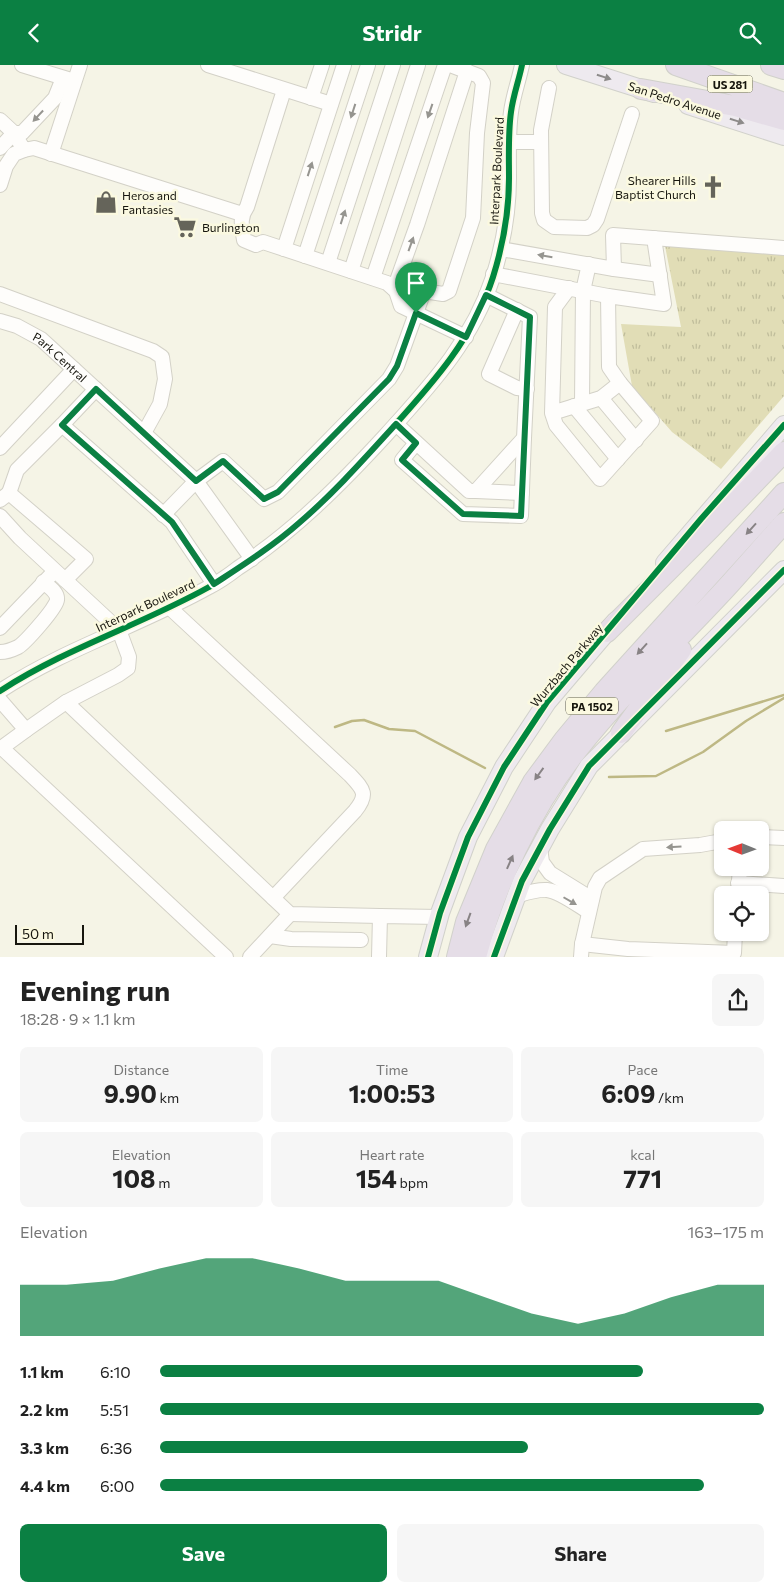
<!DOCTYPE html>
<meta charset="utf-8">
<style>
:root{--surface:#fff;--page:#f6f6f6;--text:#222;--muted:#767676;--accent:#0b8043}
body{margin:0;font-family:Commissioner,sans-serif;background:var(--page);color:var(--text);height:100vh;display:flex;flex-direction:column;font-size:19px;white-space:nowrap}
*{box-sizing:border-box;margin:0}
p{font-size:16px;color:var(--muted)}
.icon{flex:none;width:28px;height:28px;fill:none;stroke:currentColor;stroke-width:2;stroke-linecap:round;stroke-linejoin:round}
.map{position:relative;height:892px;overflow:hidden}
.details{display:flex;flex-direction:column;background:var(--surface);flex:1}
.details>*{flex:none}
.needle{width:32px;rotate:271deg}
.tools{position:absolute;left:714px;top:756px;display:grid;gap:10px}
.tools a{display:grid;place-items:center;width:55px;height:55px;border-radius:8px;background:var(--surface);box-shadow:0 1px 4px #0004;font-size:25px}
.scale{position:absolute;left:15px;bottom:12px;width:69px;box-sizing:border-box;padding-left:5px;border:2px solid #17160e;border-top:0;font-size:14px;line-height:18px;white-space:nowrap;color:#17160e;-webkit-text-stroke:4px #fbf9e0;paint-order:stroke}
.pin{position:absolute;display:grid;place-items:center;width:42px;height:42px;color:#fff;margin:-51px -21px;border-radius:50% 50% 50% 0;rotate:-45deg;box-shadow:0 0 5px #0007}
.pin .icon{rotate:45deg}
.round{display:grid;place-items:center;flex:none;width:52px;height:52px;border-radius:8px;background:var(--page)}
.summary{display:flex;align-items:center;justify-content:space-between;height:85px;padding:0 20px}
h1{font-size:28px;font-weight:700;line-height:38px}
.figures{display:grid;grid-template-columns:repeat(3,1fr);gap:8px;height:85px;padding:5px 20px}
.figures div{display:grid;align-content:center;border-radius:8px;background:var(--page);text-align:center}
.figures b{font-size:25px;font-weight:700}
.figures small{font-size:14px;font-weight:400}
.figures p{font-size:14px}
.chart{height:140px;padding:10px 20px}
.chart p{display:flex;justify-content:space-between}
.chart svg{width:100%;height:90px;margin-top:5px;fill:var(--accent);opacity:.7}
.button{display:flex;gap:10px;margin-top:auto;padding:10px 20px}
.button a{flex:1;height:58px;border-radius:8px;background:var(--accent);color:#fff;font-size:20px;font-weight:700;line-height:58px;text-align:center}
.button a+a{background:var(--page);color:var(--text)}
ul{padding:0 20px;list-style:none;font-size:16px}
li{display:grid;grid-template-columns:80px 60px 1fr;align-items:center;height:38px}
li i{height:12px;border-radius:6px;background:var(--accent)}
header{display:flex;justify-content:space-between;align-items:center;height:65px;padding:0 20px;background:var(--accent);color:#fff;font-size:22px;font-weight:700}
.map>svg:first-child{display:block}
.grass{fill:url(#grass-tufts)}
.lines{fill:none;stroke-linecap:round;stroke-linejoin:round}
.stream{stroke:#beb884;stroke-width:2.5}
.minor-casing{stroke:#d3d1c7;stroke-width:16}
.major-casing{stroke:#d1d1cb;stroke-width:20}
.highway-casing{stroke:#d1d1cb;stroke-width:22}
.minor{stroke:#fefdfb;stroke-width:14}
.major{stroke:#eeeaef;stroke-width:18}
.highway{stroke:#e5dde7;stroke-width:20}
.cycleway-casing{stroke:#fbf9e0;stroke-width:9}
.cycleway{stroke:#00873e;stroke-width:6}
.oneway{fill:#8d8b8a}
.oneway2{fill:#969590}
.oneway3{fill:#888385}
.route-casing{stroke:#fff;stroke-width:10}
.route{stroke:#0b8043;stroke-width:6}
.labels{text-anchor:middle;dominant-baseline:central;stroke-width:5;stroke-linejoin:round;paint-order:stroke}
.shield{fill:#fbf9e0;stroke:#5b5a4d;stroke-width:1}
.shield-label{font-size:11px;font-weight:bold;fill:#17160e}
.street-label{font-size:12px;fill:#17160e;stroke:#fbf9e0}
.poi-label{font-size:12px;fill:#17160e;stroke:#fbf9e0;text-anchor:start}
</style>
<header><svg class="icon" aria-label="back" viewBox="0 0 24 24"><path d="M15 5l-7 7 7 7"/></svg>Stridr<svg class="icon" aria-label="search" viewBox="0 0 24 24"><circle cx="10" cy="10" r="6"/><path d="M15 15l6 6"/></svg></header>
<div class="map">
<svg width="784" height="892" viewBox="0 0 784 892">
<defs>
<pattern id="grass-tufts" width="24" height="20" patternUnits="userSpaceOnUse" patternTransform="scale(1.25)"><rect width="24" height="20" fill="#e1ddb6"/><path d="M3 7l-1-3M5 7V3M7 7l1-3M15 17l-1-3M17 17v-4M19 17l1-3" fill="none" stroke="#c0bd9b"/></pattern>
</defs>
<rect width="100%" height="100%" fill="#f5f4e6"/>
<path class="grass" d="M665 181 784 189V331L721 404 672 367 632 321 621 259 681 262Z"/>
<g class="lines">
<path class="stream" d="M335 662 352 656 364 655 389 664 415 666 485 703
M666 666 784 630
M609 712 656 711 703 687 746 656 784 633"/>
<defs>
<g id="minor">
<path d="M22 0 71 15"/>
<path d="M208 0 331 39"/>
<path d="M549 23 541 65 542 148 544 155 554 162 587 163 593 160 597 154 632 49"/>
<path d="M284 25 247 142C239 153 242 162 244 175L256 180 263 177 387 218 396 226 401 241 466 272"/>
<path d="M311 33 322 0"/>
<path d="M0 55 14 68H22L55 33 63 13"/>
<path d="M510 77H541"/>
<path d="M0 83 14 68 24 85 34 83 242 149"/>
<path d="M51 89 80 0"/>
<path d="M0 120 6 101 14 89 24 85"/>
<path d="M284 184 344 0"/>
<path d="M501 184 614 204 613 170 784 183"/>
<path d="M305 191 368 0"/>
<path d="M328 198 393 0"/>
<path d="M614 204 660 210"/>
<path d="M351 206 418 0"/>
<path d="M493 209 608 231"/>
<path d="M373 213 445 0"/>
<path d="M394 224 417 160 467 6"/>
<path d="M0 229 153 286 162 292 165 314 160 339 144 368"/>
<path d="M517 245 489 309 517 323 527 324"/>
<path id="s1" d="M0 256 17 261 41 274 196 416 252 494"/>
<path d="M620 318 609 302 608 231 664 239 654 173"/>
<path d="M96 324 62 360 172 457 214 519"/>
<path d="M601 333 636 375"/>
<path d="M582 338 583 226 589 199"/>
<path d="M574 341 618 394"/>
<path d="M552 348 601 333 620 318 652 356 600 414 556 360 552 348 555 242 569 223"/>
<path d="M396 359 469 426H476L524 373 530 252 486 230"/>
<path d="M416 378 402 395 463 449 521 451 524 373"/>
<path d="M0 383 74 304"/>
<path d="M476 426 522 428"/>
<path d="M9 428 17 405 62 360"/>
<path d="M0 435 9 428 86 494 65 515"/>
<path d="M163 450 196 416 223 396 264 434 278 427 389 314 397 301 424 226 443 229 449 226 473 153 477 68 483 18 479 11 450 0"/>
<path d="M0 451 20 473 119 565 129 592 128 603 118 610 66 637 290 849 380 851"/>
<path d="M169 542 350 710C363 724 369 729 355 746L273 833"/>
<path d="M0 563 50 511"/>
<path d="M0 587C7 587 12 585 18 582 25 578 57 542 57 535 58 527 49 522 43 517"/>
<path d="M0 626C66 583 141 560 209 522 219 517 229 510 238 503 294 466 340 420 385 371 429 322 472 277 493 212 503 180 509 147 509 113 509 91 508 68 511 47 513 31 519 15 522 0"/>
<path d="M0 635 26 665 66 637"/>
<path d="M2 683 226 892"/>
<path d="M0 684 26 665"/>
<path d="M760 772 784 773"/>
<path d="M540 783 542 797 550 808 592 834"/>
<path d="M738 818 784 821"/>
<path d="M738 830 740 802"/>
<path d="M516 831C526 828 537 824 547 825 559 826 579 841 589 847"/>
<path d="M270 871 291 874 361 875"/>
<path d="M582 879 628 884 734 888 735 868"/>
<path d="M250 892 290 849"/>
<path d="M379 892 380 851 439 852"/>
<path d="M581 892 582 879 595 822 600 813 643 784 700 780 722 776"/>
</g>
<path id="major" d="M566 0 654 28
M688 40 784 71
M665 498 784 360
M428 892 440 848 468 772 504 702 547 637 616 556
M494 892 522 816 550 764 589 701 784 505"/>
<path id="highway" d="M676 0 784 38
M771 0 784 4
M641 24 735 41 784 55
M607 567 711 463 784 387
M621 668 681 585
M457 892 466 857 496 784 533 717 564 675 604 627 784 428
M476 892C495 820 531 744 577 685 623 627 676 577 726 523 746 501 765 479 784 458"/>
</defs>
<use href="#minor" class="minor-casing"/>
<use href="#major" class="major-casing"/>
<use href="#highway" class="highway-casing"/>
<use href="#minor" class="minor"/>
<use href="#major" class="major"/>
<use href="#highway" class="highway"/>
<defs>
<path id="cycleway" d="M0 626C66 583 141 560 209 522 219 517 229 510 238 503 294 466 340 420 385 371 429 322 472 277 493 212 503 180 509 147 509 113 509 91 508 68 511 47 513 31 519 15 522 0
M428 892 440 848 468 772 504 702 547 637 701 454 784 360
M494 892 522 816 550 764 589 701 784 505"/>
</defs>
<use href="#cycleway" class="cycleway-casing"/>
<use href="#cycleway" class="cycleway"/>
</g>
<defs><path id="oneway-solid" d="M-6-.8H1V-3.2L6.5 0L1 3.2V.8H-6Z" transform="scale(1.25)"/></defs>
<g class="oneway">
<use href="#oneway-solid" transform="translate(604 12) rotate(18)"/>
<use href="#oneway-solid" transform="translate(737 56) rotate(18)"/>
</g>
<g class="oneway2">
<use href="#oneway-solid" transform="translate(353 46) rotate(108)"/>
<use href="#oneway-solid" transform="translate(430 46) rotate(109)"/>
<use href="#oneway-solid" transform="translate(38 51) rotate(133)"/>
<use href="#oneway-solid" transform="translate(310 104) rotate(-72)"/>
<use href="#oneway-solid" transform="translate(343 152) rotate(-72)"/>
<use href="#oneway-solid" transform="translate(411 179) rotate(-70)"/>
<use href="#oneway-solid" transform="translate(545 191) rotate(-170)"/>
<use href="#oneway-solid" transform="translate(674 782) rotate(176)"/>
<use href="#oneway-solid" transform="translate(570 836) rotate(30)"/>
</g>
<g class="oneway3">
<use href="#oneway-solid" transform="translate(751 464) rotate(132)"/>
<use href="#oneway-solid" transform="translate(642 584) rotate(132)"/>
<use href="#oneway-solid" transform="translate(539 709) rotate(126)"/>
<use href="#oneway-solid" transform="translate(510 797) rotate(-66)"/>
<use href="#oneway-solid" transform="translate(468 855) rotate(110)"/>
</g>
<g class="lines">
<defs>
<path id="route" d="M486 230 530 252 521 451 463 449 402 395 416 378 396 359C365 393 334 428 299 458 273 481 243 500 214 519L172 457 62 360 96 324 196 416 223 396 264 434 278 427 389 314 397 301 416 248 466 272Z"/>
</defs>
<use href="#route" class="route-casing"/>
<use href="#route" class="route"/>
</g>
<defs>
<symbol id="church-bare" viewBox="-9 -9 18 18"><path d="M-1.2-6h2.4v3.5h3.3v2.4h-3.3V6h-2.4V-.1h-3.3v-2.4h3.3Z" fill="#65645a" stroke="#fbf9e0" stroke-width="2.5" paint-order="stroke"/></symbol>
<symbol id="shop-bare" viewBox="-9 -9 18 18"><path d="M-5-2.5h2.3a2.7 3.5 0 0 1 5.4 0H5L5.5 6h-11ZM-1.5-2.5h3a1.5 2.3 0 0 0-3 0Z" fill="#65645a" stroke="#fbf9e0" stroke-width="2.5" paint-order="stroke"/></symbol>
<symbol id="supermarket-bare" viewBox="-9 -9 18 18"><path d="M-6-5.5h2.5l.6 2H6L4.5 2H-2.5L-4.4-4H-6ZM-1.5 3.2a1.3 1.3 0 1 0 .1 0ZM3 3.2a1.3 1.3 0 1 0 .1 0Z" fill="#65645a" stroke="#fbf9e0" stroke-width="2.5" paint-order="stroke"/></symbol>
</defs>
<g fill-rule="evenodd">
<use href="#church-bare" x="697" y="106" width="32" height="32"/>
<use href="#shop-bare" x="90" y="121" width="32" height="32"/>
<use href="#supermarket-bare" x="169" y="146" width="32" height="32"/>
</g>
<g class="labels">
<g class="shield">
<rect x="707.5" y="10.5" width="45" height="17" rx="4"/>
<rect x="566" y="632.5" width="52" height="17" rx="4"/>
</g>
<g class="shield-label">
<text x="730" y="19">US 281</text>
<text x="592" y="641">PA 1502</text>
</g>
<g class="street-label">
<text transform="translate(675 35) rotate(18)">San Pedro Avenue</text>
<text transform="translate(496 106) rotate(-87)">Interpark Boulevard</text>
<text stroke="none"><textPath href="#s1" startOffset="71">Park Central</textPath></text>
<text transform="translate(145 540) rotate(-25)">Interpark Boulevard</text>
<text transform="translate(566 600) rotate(-50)">Wurzbach Parkway</text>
</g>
<g class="poi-label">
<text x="696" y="115" text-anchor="end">Shearer Hills<tspan x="696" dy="14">Baptist Church</tspan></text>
<text x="122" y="130">Heros and<tspan x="122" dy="14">Fantasies</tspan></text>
<text x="202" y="162">Burlington</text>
</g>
</g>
</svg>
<div class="tools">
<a><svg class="needle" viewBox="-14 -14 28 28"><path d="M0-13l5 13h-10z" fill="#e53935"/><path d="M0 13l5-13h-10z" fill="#767676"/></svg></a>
<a><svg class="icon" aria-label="locate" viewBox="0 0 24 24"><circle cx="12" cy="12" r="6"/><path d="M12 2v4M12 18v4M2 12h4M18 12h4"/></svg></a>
</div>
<div class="scale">50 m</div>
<div class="pin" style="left:416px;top:248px;background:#1e9e55"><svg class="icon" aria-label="arrive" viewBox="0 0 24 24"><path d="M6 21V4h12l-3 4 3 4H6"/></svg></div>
</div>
<section class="details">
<div class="summary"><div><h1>Evening run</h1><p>18:28 · 9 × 1.1 km</p></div><a class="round"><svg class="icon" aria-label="share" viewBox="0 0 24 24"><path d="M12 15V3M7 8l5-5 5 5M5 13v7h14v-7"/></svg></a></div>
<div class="figures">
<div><p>Distance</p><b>9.90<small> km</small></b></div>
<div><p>Time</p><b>1:00:53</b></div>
<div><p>Pace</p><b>6:09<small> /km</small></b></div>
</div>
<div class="figures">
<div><p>Elevation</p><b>108<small> m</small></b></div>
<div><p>Heart rate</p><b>154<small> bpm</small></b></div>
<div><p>kcal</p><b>771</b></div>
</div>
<div class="chart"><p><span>Elevation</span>163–175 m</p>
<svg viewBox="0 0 160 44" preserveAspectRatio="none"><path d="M0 44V19L10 19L20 17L30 11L40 6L50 6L60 11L70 17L80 17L90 17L100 25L110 33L120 38L130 33L140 25L150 19L160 19V44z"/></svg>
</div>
<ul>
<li><b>1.1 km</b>6:10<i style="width:80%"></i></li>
<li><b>2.2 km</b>5:51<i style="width:100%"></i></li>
<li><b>3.3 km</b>6:36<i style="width:61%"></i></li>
<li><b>4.4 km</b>6:00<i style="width:90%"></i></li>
</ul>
<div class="button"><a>Save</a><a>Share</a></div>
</section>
